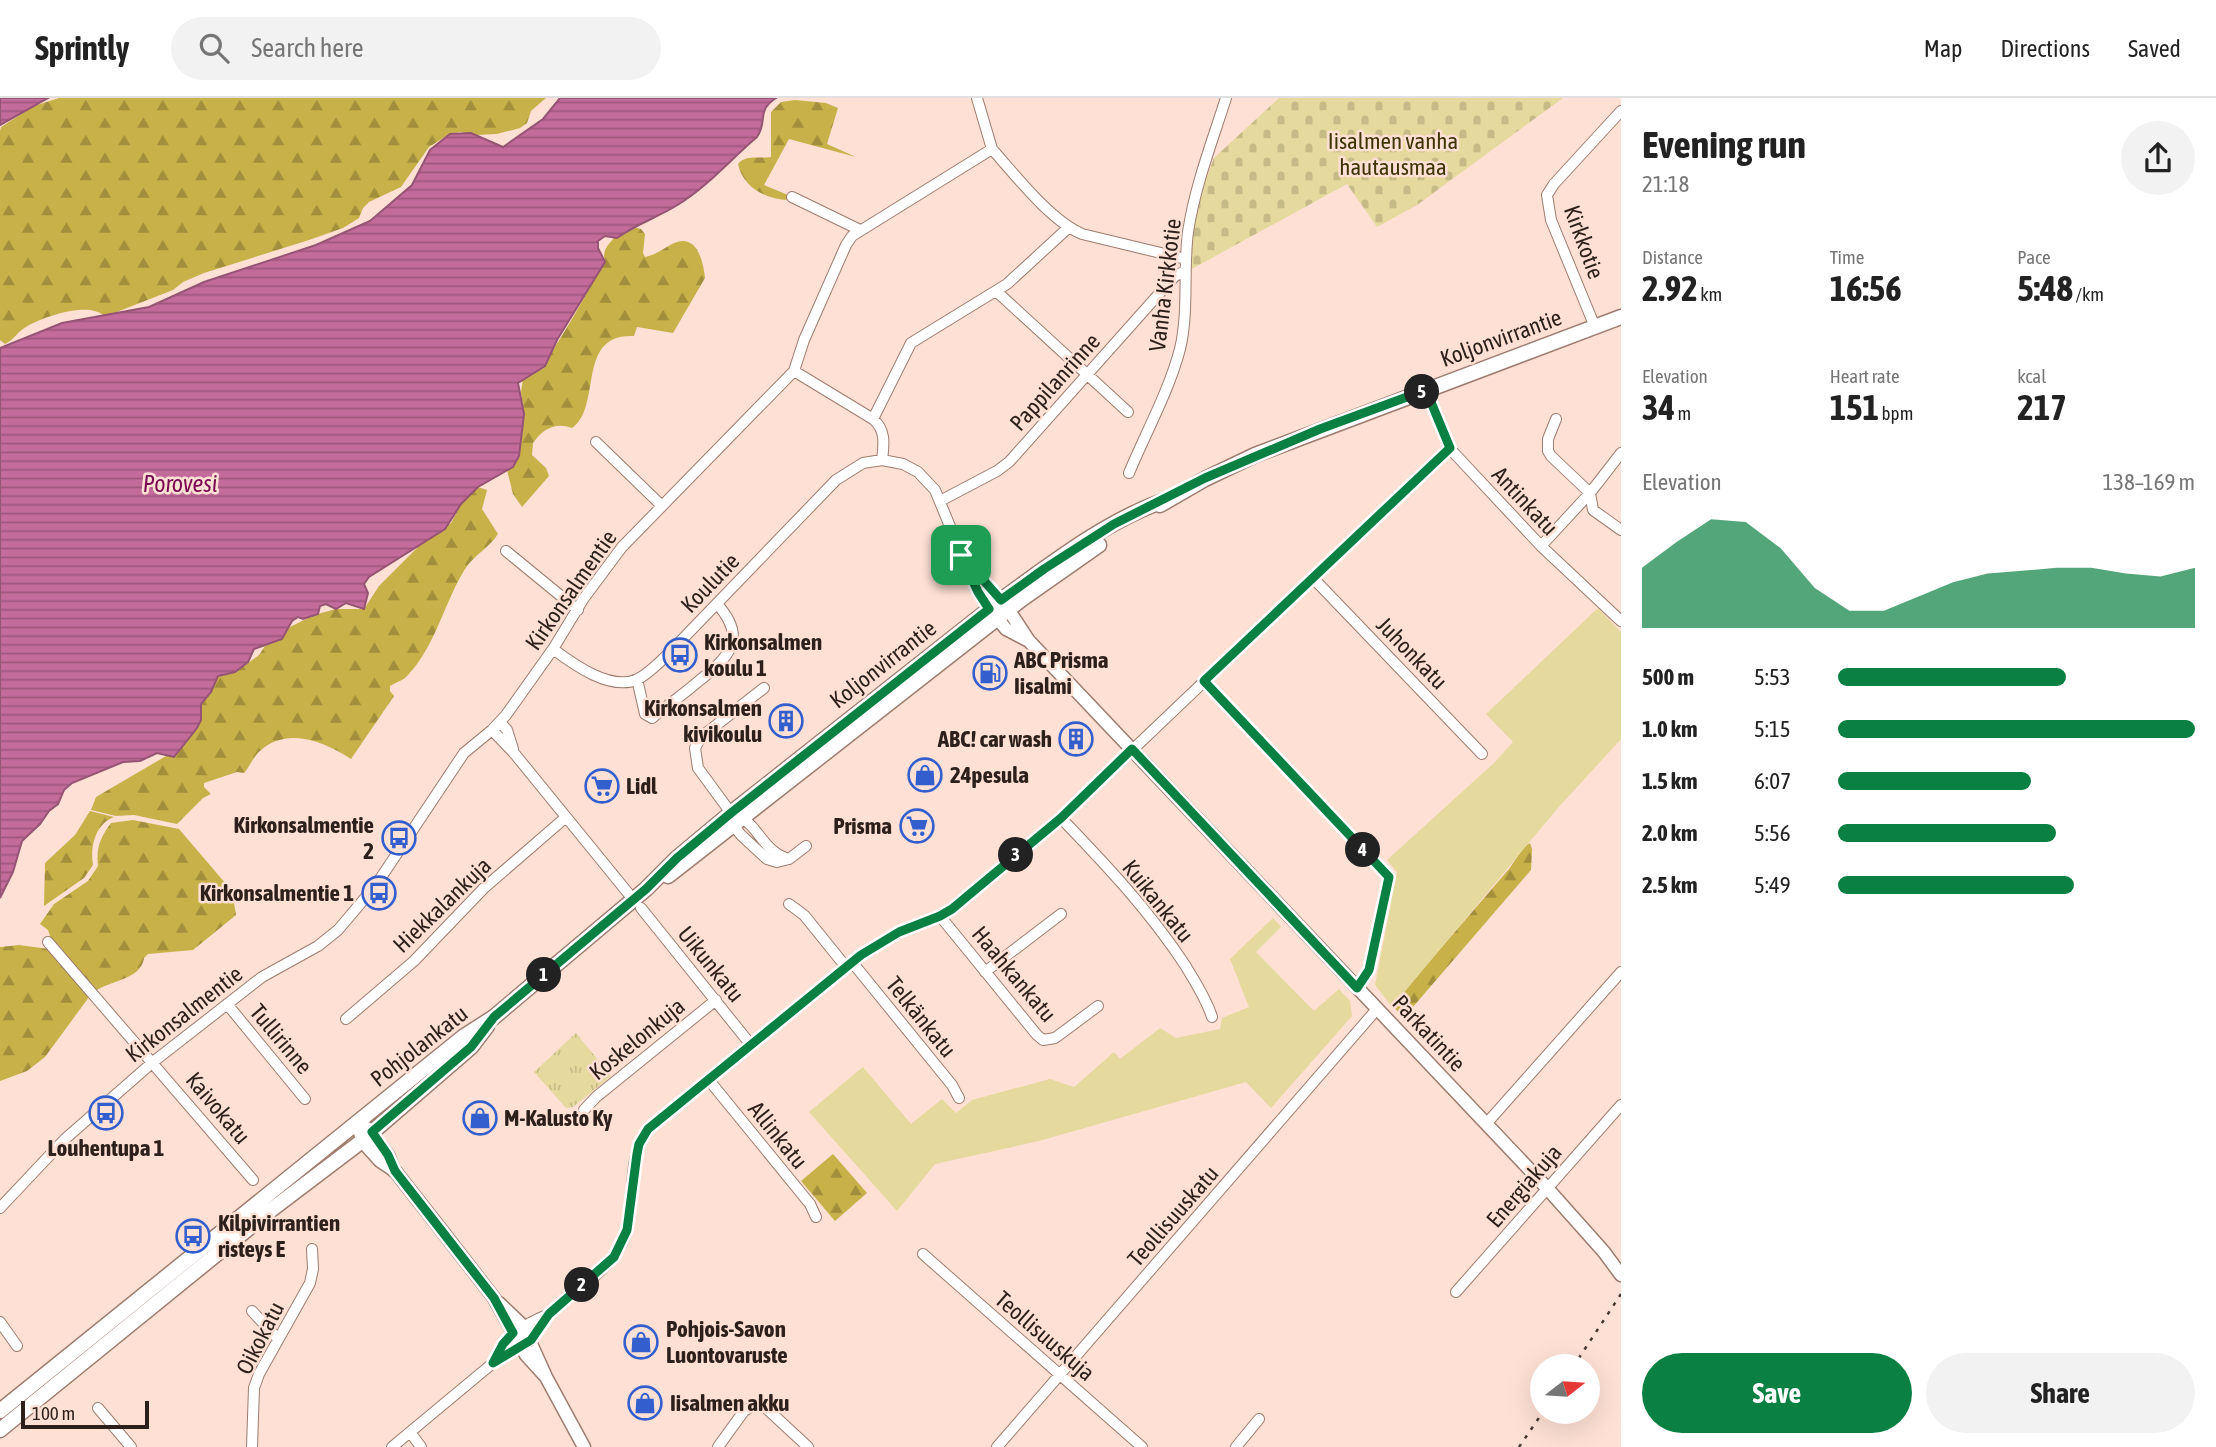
<!DOCTYPE html>
<meta charset="utf-8">
<style>
:root{--surface:#fff;--page:#f2f2f2;--text:#222;--muted:#767676;--line:#e0e0e0;--accent:#0b8043}
body{margin:0;font-family:"Asap Condensed",sans-serif;background:var(--page);color:var(--text);height:100vh;display:flex;flex-direction:column;font-size:26px;white-space:nowrap}
*{box-sizing:border-box;margin:0}
p{font-size:23px;color:var(--muted)}
.icon{flex:none;width:38px;height:38px;fill:none;stroke:currentColor;stroke-width:2;stroke-linecap:round;stroke-linejoin:round}
.map{position:relative;flex:1;overflow:hidden}
.details{display:flex;flex-direction:column;background:var(--surface);width:595px}
.details>*{flex:none}
.needle{width:46px;rotate:73deg}
.buttons{position:absolute;left:1530px;top:1256px;display:grid;gap:14px}
.buttons a{display:grid;place-items:center;width:70px;height:70px;border-radius:50%;background:var(--surface);box-shadow:0 7px 28px #0002;font-size:35px}
.scale{position:absolute;left:21px;bottom:18px;width:128px;box-sizing:border-box;padding-left:7px;border:4px solid #2d1f1a;border-top:0;font-size:19px;line-height:24px;white-space:nowrap;color:#2d1f1a;-webkit-text-stroke:5px #fee0d4;paint-order:stroke}
.pin{position:absolute;display:grid;place-items:center;width:60px;height:60px;color:#fff;margin:-30px;border-radius:14px;box-shadow:0 4px 10px #0006}
.km{position:absolute;width:35px;height:35px;margin:-18px;border-radius:50%;background:#222;color:#fff;font-size:19px;line-height:35px;text-align:center}
.round{display:grid;place-items:center;flex:none;width:74px;height:74px;border-radius:37px;background:var(--page)}
.head{display:flex;align-items:center;justify-content:space-between;height:119px;padding:0 21px}
h1{font-size:38px;font-weight:700;line-height:52px}
.stats{display:grid;grid-template-columns:repeat(3,1fr);gap:10px;height:119px;padding:7px 21px}
.stats div{display:grid;align-content:center}
.stats b{font-size:35px;font-weight:700}
.stats small{font-size:19px;font-weight:400}
.stats p{font-size:19px}
.chart{height:196px;padding:14px 21px}
.chart p{display:flex;justify-content:space-between}
.chart svg{width:100%;height:126px;margin-top:7px;fill:var(--accent);opacity:.7}
.cta{display:flex;gap:14px;margin-top:auto;padding:14px 21px}
.cta a{flex:1;height:80px;border-radius:42px;background:var(--accent);color:#fff;font-size:28px;font-weight:700;line-height:80px;text-align:center}
.cta a+a{background:var(--page);color:var(--text)}
ul{padding:0 21px;list-style:none;font-size:23px}
li{display:grid;grid-template-columns:112px 84px 1fr;align-items:center;height:52px}
li i{height:18px;border-radius:9px;background:var(--accent)}
header{display:flex;align-items:center;gap:42px;box-sizing:border-box;height:98px;padding:0 35px;background:var(--surface);border-bottom:2px solid var(--line)}
header strong{font-size:33px}
nav{display:flex;gap:38px;margin-inline-start:auto;font-size:24px}
.search{width:490px;height:63px;background:var(--page);display:flex;align-items:center;gap:18px;box-sizing:border-box;padding:0 24px;border-radius:38px;color:var(--muted);font-size:26px}
main{display:flex;flex:1;min-height:0}
.map>svg:first-child{display:block}
.grass{fill:url(#grass-tufts)}
.forest{fill:url(#forest-firs)}
.cemetery{fill:url(#cemetery-stones)}
.green{fill:#e6d99d}
.water{fill:url(#water-rules);stroke:#965474;stroke-width:2}
.lines{fill:none;stroke-linecap:round;stroke-linejoin:round}
.minor-casing{stroke:#9e7c6f;stroke-width:12}
.tertiary-casing{stroke:#9e7c6f;stroke-width:15}
.secondary-casing{stroke:#9e7c6f;stroke-width:17}
.minor{stroke:#fff;stroke-width:10}
.tertiary{stroke:#fff;stroke-width:12}
.secondary{stroke:#fff;stroke-width:14}
.rail{stroke:#473731;stroke-width:2.5;stroke-dasharray:3.5 7;stroke-linecap:butt}
.route-casing{stroke:#fff;stroke-width:14}
.route{stroke:#0b8043;stroke-width:9}
.labels{text-anchor:middle;dominant-baseline:central;stroke-width:5;stroke-linejoin:round;paint-order:stroke}
.park-label{font-size:23px;fill:#3e3406;stroke:#fee0d4}
.street-label{font-size:23px;fill:#2d1f1a;stroke:#fee0d4}
.poi-label{font-size:23px;font-weight:bold;fill:#2d1f1a;stroke:#fee0d4;text-anchor:start}
.water-label{font-size:24px;font-style:italic;fill:#790853;stroke:#fee0d4}
</style>
<header>
<strong>Sprintly</strong>
<div class="search"><svg class="icon" aria-label="search" viewBox="0 0 24 24"><circle cx="10" cy="10" r="6"/><path d="M15 15l6 6"/></svg>Search here</div>
<nav><a>Map</a><a>Directions</a><a>Saved</a></nav>
</header>
<main>
<div class="map">
<svg width="1621" height="1349" viewBox="0 0 1621 1349">
<defs>
<pattern id="grass-tufts" width="24" height="20" patternUnits="userSpaceOnUse" patternTransform="scale(1.75)"><rect width="24" height="20" fill="#e6d99d"/><path d="M3 7l-1-3M5 7V3M7 7l1-3M15 17l-1-3M17 17v-4M19 17l1-3" fill="none" stroke="#c6ba87"/></pattern>
<pattern id="forest-firs" width="22" height="20" patternUnits="userSpaceOnUse" patternTransform="scale(1.75)"><rect width="22" height="20" fill="#c8b148"/><path d="M5 1l3.5 6h-7zM16 11l3.5 6h-7z" fill="#a38f3b"/></pattern>
<pattern id="cemetery-stones" width="16" height="16" patternUnits="userSpaceOnUse" patternTransform="scale(1.75)"><rect width="16" height="16" fill="#e6d99d"/><path d="M2 7V4a2 2 0 0 1 4 0v3zM10 15v-3a2 2 0 0 1 4 0v3z" fill="#c6ba87"/></pattern>
<pattern id="water-rules" width="6" height="5" patternUnits="userSpaceOnUse" patternTransform="scale(1.75)"><rect width="6" height="5" fill="#c36b9b"/><path d="M0 2.5h6" fill="none" stroke="#9f577e"/></pattern>
</defs>
<rect width="100%" height="100%" fill="#fee0d4"/>
<path class="grass" d="M576 935 611 978 573 1009 566 1010 534 974Z"/>
<path class="forest" d="M59 0H546L531 13 527 25 520 30 497 36 476 37 460 34 448 37 429 49 401 89 369 104 363 110 359 120 343 130 309 142 204 175 183 184 173 192 109 217 104 218C88 203 43 219 26 229 17 234 14 242 5 246L0 242V33L1 29 34 8Z
M795 2 826 5 838 10 827 46 856 59 789 41 764 87 788 97V102C766 101 743 90 738 66 746 56 760 61 771 59V14L781 4Z
M634 129 641 131 645 136 643 155 645 159C655 157 663 151 672 146 696 134 703 161 705 180L673 235 637 229 634 238C575 235 603 309 572 330 555 324 543 331 533 345L532 357 546 370 549 378 522 409 513 396 507 372 524 316 521 294 523 280 544 270C548 257 556 248 563 236 578 212 590 188 605 164 602 153 607 148 614 140H617Z
M478 389 487 392 482 411 498 436C489 450 475 456 465 471 444 505 436 547 408 577 403 583 396 584 390 588V593L394 598 351 661C325 644 287 628 260 653 253 659 250 668 244 675L237 674 204 685V689L211 696 203 700 177 726 134 717 116 718 91 712 96 699 166 658H174L201 622V606L211 594 218 578 240 571 259 557 265 548 282 540 290 529 314 517 336 511H364L379 488 419 448 451 425 461 406Z
M90 713 114 719C95 726 90 749 93 767L84 780 44 808 45 765 75 737Z
M133 722 179 731 232 793 236 817 193 852 148 856 144 860C141 882 110 882 94 894L52 844 48 832 40 826 54 806 88 783 98 768C96 750 100 740 111 725Z
M1530 745 1532 751 1531 772 1406 917 1399 915 1392 907 1509 771 1524 749Z
M19 847 49 851 89 899 45 959 27 973 0 983V849Z
M833 1056 867 1095 835 1123 801 1083Z"/>
<path class="cemetery" d="M1279 0H1563L1417 107 1377 129 1347 86 1190 172 1196 106 1214 60Z"/>
<path class="green" d="M1598 510 1621 534V641L1557 711 1392 909 1375 887 1397 774 1387 762 1494 665 1513 644 1486 616Z
M1273 820 1281 829 1256 854 1314 913 1339 891 1350 903 1352 918 1271 1010 1246 984 1039 1043 935 1066 897 1113 809 1014 863 969 911 1026 942 1001 956 1015 972 1002 1050 981 1074 989 1114 954 1120 961 1160 930 1176 940 1220 931 1222 920 1249 909 1230 861Z"/>
<path class="water" d="M0 0H48L0 27Z
M560 0H776C756 13 768 23 757 39 731 61 708 88 679 106 659 119 636 126 617 140L605 138 598 143V150L605 164 557 242 545 268 518 285 524 316 519 358 513 369 478 389 461 406 445 431 369 479 364 486 368 495 364 511 346 505 336 511 326 506 320 508 318 516 303 521 298 519 292 523 282 541 254 551 248 564 235 574 218 578 211 594 201 606V622L197 630 174 659 157 655 140 663 123 664 72 685 64 692 58 706 49 713 40 726 22 743 13 774 0 800V250L62 225 149 209 204 184 316 147 370 123 412 87 430 52 450 36 471 35 503 49 543 21Z"/>
<g class="lines">
<defs>
<path id="minor" d="M977 0 992 51
M792 99 860 132
M996 193 1128 314
M1595 229 1551 122 1547 97 1554 86 1621 13
M794 273 873 321C886 332 884 346 882 362L903 366 918 374 935 392 977 494 989 511
M1426 292 1449 350 1454 355 1541 448 1621 523
M873 321 911 245 1007 186 1068 130
M1556 321 1548 341V353L1551 358 1590 395 1593 412 1621 432
M596 344 661 407
M1129 375C1146 334 1169 293 1180 251 1189 213 1183 172 1188 134 1195 88 1212 44 1226 0
M940 403 997 373 1009 364 1175 178 1185 173
M1541 448 1590 395 1621 355
M506 453 578 512
M969 466 1001 502
M1313 480 1482 656
M553 551C573 566 611 594 638 581 651 574 662 562 672 552L836 382 863 365 882 362
M637 581 645 616 652 620C668 607 685 595 700 582 729 559 748 540 717 506
M1204 583 1389 779 1369 872 1357 890
M764 590 701 639 695 650 698 670 731 715 734 728 741 737 767 761 777 764 789 761 806 748
M500 624 507 632 513 651
M492 632 514 655 628 795
M737 718C759 726 762 754 789 761
M1061 720C1107 768 1148 811 1185 867 1195 884 1206 900 1212 919
M789 806 804 817 846 869
M641 810 751 947
M940 818 1037 937 1043 942 1055 940 1098 908
M48 844 253 1082
M852 864 952 987 959 1000
M985 874 1061 816
M227 906 305 1001
M346 921 414 863 484 790 565 720
M708 981 810 1106 816 1119
M584 1012 596 999 716 902
M1486 1026 1621 874
M0 1110 65 1041 153 964 262 879 318 848 338 832 376 787 464 655 492 632 506 617 553 551 584 500 622 449 794 273 804 242 846 147 852 138 992 51C1016 78 1050 122 1082 136L1186 161
M923 1156 1142 1349
M1456 1194 1621 1007
M252 1213 278 1241
M549 1216C572 1195 611 1171 623 1143 638 1108 624 1063 648 1031L861 857 899 834 940 818 952 811 1061 720 1449 350
M0 1224 17 1248
M98 1310 131 1349
M410 1334 421 1349
M252 1349 254 1290 259 1276 310 1185 313 1171 312 1151
M392 1349 493 1265 531 1242 549 1216C520 1228 507 1237 493 1265
M718 1349 744 1313 756 1306 766 1310 808 1349
M997 1349 1377 911
M1236 1349 1259 1321"/>
<path id="tertiary" d="M1004 505 1029 543 1547 1090 1604 1154 1621 1177
M992 514 1006 531 1029 543
M358 1026 362 1043 380 1063 395 1073 439 1129 494 1200 526 1257 546 1279
M367 1030 388 1057 394 1073
M499 1205 523 1228 546 1279 584 1349"/>
<path id="secondary" d="M1160 407 1205 381 1255 357 1621 219
M668 778 1022 501 1099 447
M0 1313 463 939 494 919 646 791 677 760 731 715 1001 502C1051 466 1107 422 1166 402
M0 1332 271 1112 362 1043 471 949 487 928"/>
</defs>
<use href="#minor" class="minor-casing"/>
<use href="#tertiary" class="tertiary-casing"/>
<use href="#secondary" class="secondary-casing"/>
<use href="#minor" class="minor"/>
<use href="#tertiary" class="tertiary"/>
<use href="#secondary" class="secondary"/>
<path class="rail" d="M1573 1269 1621 1196
M1519 1349 1543 1314"/>
</g>
<g class="lines">
<defs>
<path id="route" d="M1426 292 1450 350 1204 583 1389 779 1369 872 1357 890 1132 651 1061 720 952 811 940 818 899 834 861 857 648 1031 639 1046 637 1056 627 1132 614 1159 549 1216 531 1242 493 1265 503 1246 513 1235 494 1200 395 1073 388 1057 372 1034 471 949 494 919 646 791 677 760 731 715 989 511 978 494 961 457 1001 502 1044 471 1114 426 1205 380 1320 331Z"/>
</defs>
<use href="#route" class="route-casing"/>
<use href="#route" class="route"/>
</g>
<defs>
<symbol id="bus-ring" viewBox="-11 -11 22 22"><circle r="9.5" fill="#fee0d4" stroke="#325ece" stroke-width="1.5"/><path d="M-5-6H5V4H4V6H2V4H-2V6H-4V4H-5ZM-3.5-4V0h7V-4ZM-3.5 1.2v1.5H-2V1.2ZM2 1.2v1.5H3.5V1.2Z" fill="#325ece"/></symbol>
<symbol id="fuel-ring" viewBox="-11 -11 22 22"><circle r="9.5" fill="#fee0d4" stroke="#325ece" stroke-width="1.5"/><path d="M-5.5-6h7V0h2V4h1.3V-2.5L3-4.5l.8-.8L6-3V5H2.5V1h-1V6h-7ZM-4.2-4.7v3.2H.2V-4.7Z" fill="#325ece"/></symbol>
<symbol id="building-ring" viewBox="-11 -11 22 22"><circle r="9.5" fill="#fee0d4" stroke="#325ece" stroke-width="1.5"/><path d="M-4-6H4V6H1V3H-1V6H-4ZM-2.5-4.3h1.7v1.8h-1.7ZM.8-4.3h1.7v1.8H.8ZM-2.5-1h1.7V.8h-1.7ZM.8-1h1.7V.8H.8Z" fill="#325ece"/></symbol>
<symbol id="shop-ring" viewBox="-11 -11 22 22"><circle r="9.5" fill="#fee0d4" stroke="#325ece" stroke-width="1.5"/><path d="M-5-2.5h2.3a2.7 3.5 0 0 1 5.4 0H5L5.5 6h-11ZM-1.5-2.5h3a1.5 2.3 0 0 0-3 0Z" fill="#325ece"/></symbol>
<symbol id="supermarket-ring" viewBox="-11 -11 22 22"><circle r="9.5" fill="#fee0d4" stroke="#325ece" stroke-width="1.5"/><path d="M-6-5.5h2.5l.6 2H6L4.5 2H-2.5L-4.4-4H-6ZM-1.5 3.2a1.3 1.3 0 1 0 .1 0ZM3 3.2a1.3 1.3 0 1 0 .1 0Z" fill="#325ece"/></symbol>
</defs>
<g fill-rule="evenodd">
<use href="#bus-ring" x="661" y="538" width="38" height="38"/>
<use href="#fuel-ring" x="971" y="556" width="38" height="38"/>
<use href="#building-ring" x="767" y="604" width="38" height="38"/>
<use href="#building-ring" x="1057" y="622" width="38" height="38"/>
<use href="#shop-ring" x="906" y="658" width="38" height="38"/>
<use href="#supermarket-ring" x="583" y="669" width="38" height="38"/>
<use href="#supermarket-ring" x="898" y="709" width="38" height="38"/>
<use href="#bus-ring" x="380" y="721" width="38" height="38"/>
<use href="#bus-ring" x="360" y="776" width="38" height="38"/>
<use href="#bus-ring" x="87" y="996" width="38" height="38"/>
<use href="#shop-ring" x="461" y="1001" width="38" height="38"/>
<use href="#bus-ring" x="174" y="1119" width="38" height="38"/>
<use href="#shop-ring" x="622" y="1225" width="38" height="38"/>
<use href="#shop-ring" x="626" y="1286" width="38" height="38"/>
</g>
<g class="labels">
<g class="park-label">
<text x="1393" y="43">Iisalmen vanha<tspan x="1393" dy="26">hautausmaa</tspan></text>
</g>
<g class="street-label">
<text transform="translate(1584 144) rotate(70)">Kirkkotie</text>
<text transform="translate(1165 187) rotate(-83)">Vanha Kirkkotie</text>
<text transform="translate(1501 240) rotate(-20)">Koljonvirrantie</text>
<text transform="translate(1055 284) rotate(-48)">Pappilanrinne</text>
<text transform="translate(1525 403) rotate(47)">Antinkatu</text>
<text transform="translate(710 485) rotate(-46)">Koulutie</text>
<text transform="translate(571 492) rotate(-55)">Kirkonsalmentie</text>
<text transform="translate(1412 555) rotate(46)">Juhonkatu</text>
<text transform="translate(883 566) rotate(-38)">Koljonvirrantie</text>
<text transform="translate(1158 803) rotate(51)">Kuikankatu</text>
<text transform="translate(442 807) rotate(-44)">Hiekkalankuja</text>
<text transform="translate(711 866) rotate(51)">Uikunkatu</text>
<text transform="translate(1014 876) rotate(50)">Haahkankatu</text>
<text transform="translate(184 916) rotate(-38)">Kirkonsalmentie</text>
<text transform="translate(921 919) rotate(51)">Telkänkatu</text>
<text transform="translate(1429 935) rotate(47)">Parkatintie</text>
<text transform="translate(281 941) rotate(50)">Tullirinne</text>
<text transform="translate(637 941) rotate(-39)">Koskelonkuja</text>
<text transform="translate(419 948) rotate(-38)">Pohjolankatu</text>
<text transform="translate(218 1010) rotate(50)">Kaivokatu</text>
<text transform="translate(778 1037) rotate(51)">Allinkatu</text>
<text transform="translate(1524 1088) rotate(-49)">Energiakuja</text>
<text transform="translate(1173 1118) rotate(-49)">Teollisuuskatu</text>
<text transform="translate(1045 1238) rotate(41)">Teollisuuskuja</text>
<text transform="translate(260 1240) rotate(-63)">Oikokatu</text>
</g>
<g class="poi-label">
<text x="704" y="544">Kirkonsalmen<tspan x="704" dy="26">koulu 1</tspan></text>
<text x="1014" y="562">ABC Prisma<tspan x="1014" dy="26">Iisalmi</tspan></text>
<text x="762" y="610" text-anchor="end">Kirkonsalmen<tspan x="762" dy="26">kivikoulu</tspan></text>
<text x="1052" y="641" text-anchor="end">ABC! car wash</text>
<text x="950" y="677">24pesula</text>
<text x="626" y="688">Lidl</text>
<text x="374" y="727" text-anchor="end">Kirkonsalmentie<tspan x="374" dy="26">2</tspan></text>
<text x="892" y="728" text-anchor="end">Prisma</text>
<text x="354" y="795" text-anchor="end">Kirkonsalmentie 1</text>
<text x="504" y="1020">M-Kalusto Ky</text>
<text x="106" y="1050" text-anchor="middle">Louhentupa 1</text>
<text x="218" y="1125">Kilpivirrantien<tspan x="218" dy="26">risteys E</tspan></text>
<text x="666" y="1231">Pohjois-Savon<tspan x="666" dy="26">Luontovaruste</tspan></text>
<text x="670" y="1305">Iisalmen akku</text>
</g>
<g class="water-label">
<text x="180" y="385">Porovesi</text>
</g>
</g>
</svg>
<div class="buttons">
<a><svg class="needle" viewBox="-14 -14 28 28"><path d="M0-13l5 13h-10z" fill="#e53935"/><path d="M0 13l5-13h-10z" fill="#767676"/></svg></a>
</div>
<div class="scale">100 m</div>
<div class="pin" style="left:961px;top:457px;background:#1e9e55"><svg class="icon" aria-label="arrive" viewBox="0 0 24 24"><path d="M6 21V4h12l-3 4 3 4H6"/></svg></div>
<b class="km" style="left:544px;top:877px">1</b>
<b class="km" style="left:582px;top:1187px">2</b>
<b class="km" style="left:1016px;top:757px">3</b>
<b class="km" style="left:1363px;top:752px">4</b>
<b class="km" style="left:1422px;top:294px">5</b>
</div>
<section class="details">
<div class="head"><div><h1>Evening run</h1><p>21:18</p></div><a class="round"><svg class="icon" aria-label="share" viewBox="0 0 24 24"><path d="M12 15V3M7 8l5-5 5 5M5 13v7h14v-7"/></svg></a></div>
<div class="stats">
<div><p>Distance</p><b>2.92<small> km</small></b></div>
<div><p>Time</p><b>16:56</b></div>
<div><p>Pace</p><b>5:48<small> /km</small></b></div>
</div>
<div class="stats">
<div><p>Elevation</p><b>34<small> m</small></b></div>
<div><p>Heart rate</p><b>151<small> bpm</small></b></div>
<div><p>kcal</p><b>217</b></div>
</div>
<div class="chart"><p><span>Elevation</span>138–169 m</p>
<svg viewBox="0 0 160 44" preserveAspectRatio="none"><path d="M0 44V23L10 14L20 6L30 7L40 16L50 30L60 38L70 38L80 33L90 28L100 25L110 24L120 23L130 23L140 25L150 26L160 23V44z"/></svg>
</div>
<ul>
<li><b>500 m</b>5:53<i style="width:64%"></i></li>
<li><b>1.0 km</b>5:15<i style="width:100%"></i></li>
<li><b>1.5 km</b>6:07<i style="width:54%"></i></li>
<li><b>2.0 km</b>5:56<i style="width:61%"></i></li>
<li><b>2.5 km</b>5:49<i style="width:66%"></i></li>
</ul>
<div class="cta"><a>Save</a><a>Share</a></div>
</section>
</main>
